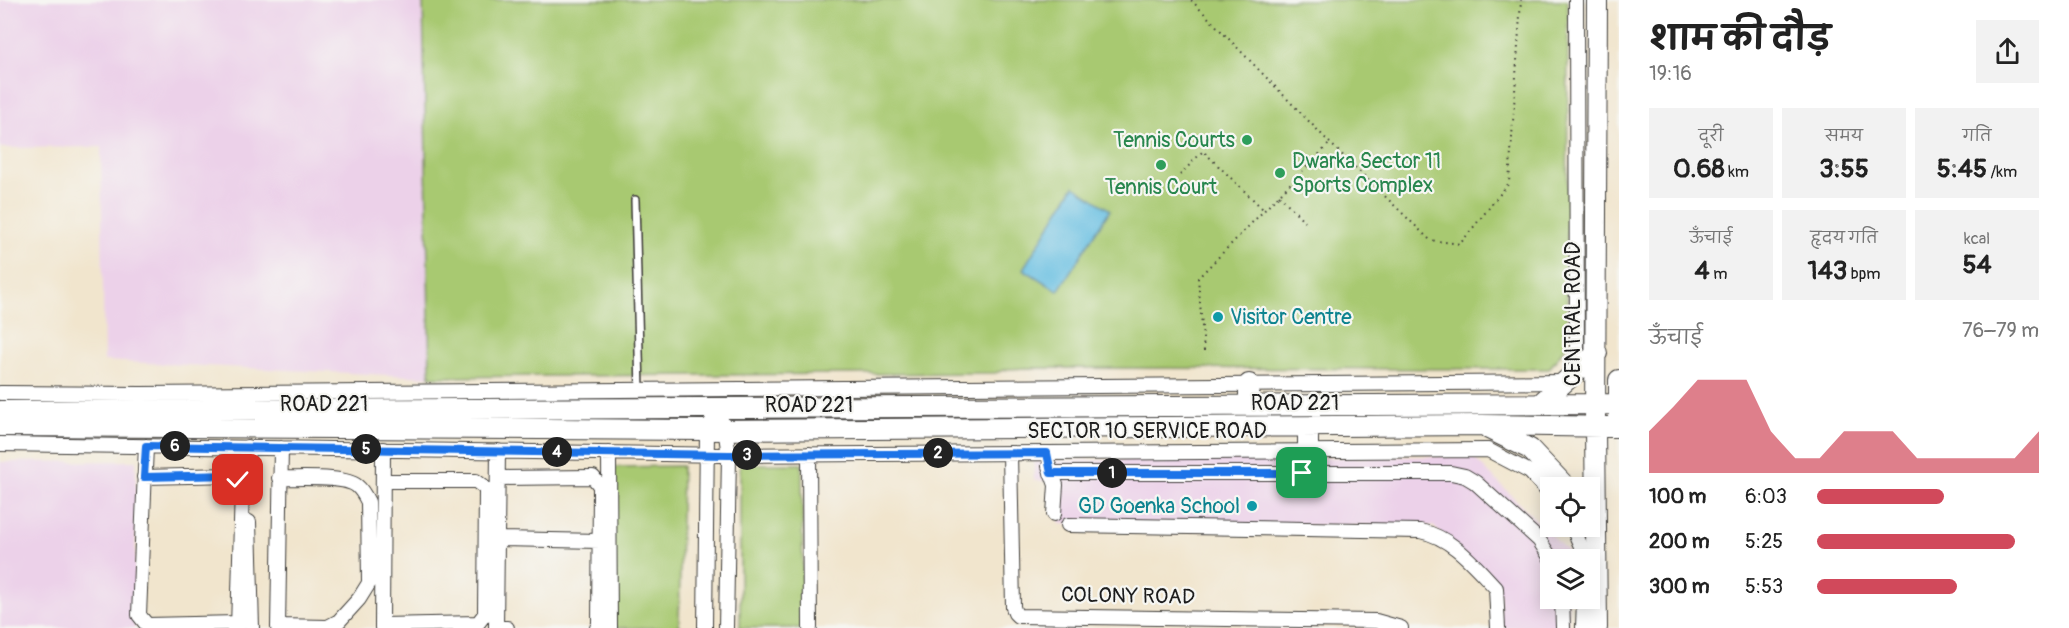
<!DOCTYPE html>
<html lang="hi">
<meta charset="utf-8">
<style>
:root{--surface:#fff;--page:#f2f2f2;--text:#222;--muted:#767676;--accent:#d1495b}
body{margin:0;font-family:Pangolin,"Playpen Sans Deva",sans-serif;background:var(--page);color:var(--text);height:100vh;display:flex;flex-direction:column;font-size:22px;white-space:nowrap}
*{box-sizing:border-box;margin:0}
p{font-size:20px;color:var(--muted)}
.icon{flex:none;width:33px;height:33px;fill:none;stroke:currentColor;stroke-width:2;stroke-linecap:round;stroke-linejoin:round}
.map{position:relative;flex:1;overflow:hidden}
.drawer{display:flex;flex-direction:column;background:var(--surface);width:450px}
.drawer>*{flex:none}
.buttons{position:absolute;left:1540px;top:477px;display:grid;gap:12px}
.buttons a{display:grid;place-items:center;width:60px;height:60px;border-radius:0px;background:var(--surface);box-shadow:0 3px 15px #0003;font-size:30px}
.pin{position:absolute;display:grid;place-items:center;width:51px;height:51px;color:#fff;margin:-26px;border-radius:12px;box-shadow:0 3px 9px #0006}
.km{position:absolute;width:30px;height:30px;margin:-15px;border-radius:50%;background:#222;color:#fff;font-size:16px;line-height:30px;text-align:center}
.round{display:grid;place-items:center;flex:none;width:63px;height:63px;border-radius:0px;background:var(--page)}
.headline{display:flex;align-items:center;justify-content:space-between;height:102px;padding:0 30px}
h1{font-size:33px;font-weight:700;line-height:45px}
.metrics{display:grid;grid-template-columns:repeat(3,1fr);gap:9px;height:102px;padding:6px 30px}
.metrics div{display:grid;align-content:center;border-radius:0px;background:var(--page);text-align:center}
.metrics b{font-size:26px;font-weight:700}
.metrics small{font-size:16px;font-weight:400}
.metrics p{font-size:16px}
.chart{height:168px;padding:12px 30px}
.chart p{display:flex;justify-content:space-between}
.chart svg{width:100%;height:108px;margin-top:6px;fill:var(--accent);opacity:.7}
ul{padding:0 30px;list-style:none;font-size:20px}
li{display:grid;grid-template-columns:96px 72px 1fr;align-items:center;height:45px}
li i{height:15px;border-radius:8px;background:var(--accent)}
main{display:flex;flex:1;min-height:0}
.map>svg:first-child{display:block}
.built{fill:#ecd1e9}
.green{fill:#a8c971;stroke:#627246;stroke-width:1.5}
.water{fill:#63bde1;stroke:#406c7e;stroke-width:1.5}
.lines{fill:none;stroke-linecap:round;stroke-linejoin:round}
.service-casing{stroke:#3c3a37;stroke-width:10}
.minor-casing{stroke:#3c3a37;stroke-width:16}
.secondary-casing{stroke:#3c3a37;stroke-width:22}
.path{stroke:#3c3a37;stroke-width:2;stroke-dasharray:1.5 4.5;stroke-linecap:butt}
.service{stroke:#fff;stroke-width:7}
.minor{stroke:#fff;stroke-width:14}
.secondary{stroke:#fff;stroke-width:20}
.route-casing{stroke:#fff;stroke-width:12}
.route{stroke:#1a73e8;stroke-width:8}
.leisure-dot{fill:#2e9e5b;stroke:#f6f6f2;stroke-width:2}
.culture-dot{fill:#0f9aa8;stroke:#f6f6f2;stroke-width:2}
.labels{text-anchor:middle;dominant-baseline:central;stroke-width:4.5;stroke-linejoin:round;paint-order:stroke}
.leisure-label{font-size:21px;fill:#27864d;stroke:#f6f6f2;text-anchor:end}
.street-label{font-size:21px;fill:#1c1c1c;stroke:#f6f6f2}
.culture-label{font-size:21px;fill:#0d838f;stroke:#f6f6f2;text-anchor:start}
</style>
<main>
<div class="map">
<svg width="1619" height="628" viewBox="0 0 1619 628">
<rect width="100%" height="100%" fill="#f6f6f2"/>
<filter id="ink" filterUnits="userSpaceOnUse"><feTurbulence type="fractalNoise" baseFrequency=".0167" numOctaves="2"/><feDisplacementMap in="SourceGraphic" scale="12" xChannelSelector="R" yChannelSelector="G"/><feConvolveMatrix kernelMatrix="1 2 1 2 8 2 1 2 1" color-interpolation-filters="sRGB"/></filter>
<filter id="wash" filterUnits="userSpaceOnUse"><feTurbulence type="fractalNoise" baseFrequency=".008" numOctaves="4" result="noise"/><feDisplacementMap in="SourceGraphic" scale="24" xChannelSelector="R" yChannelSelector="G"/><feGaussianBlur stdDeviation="1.35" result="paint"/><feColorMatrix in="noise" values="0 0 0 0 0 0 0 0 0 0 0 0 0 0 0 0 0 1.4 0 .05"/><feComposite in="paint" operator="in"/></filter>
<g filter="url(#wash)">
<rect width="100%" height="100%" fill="#f1e5cd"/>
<path class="built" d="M0 0H423L430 377 104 361 101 147 0 148Z
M1472 456 1568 552V559L1551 560V598L1568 599V628H1500V594L1433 526 1060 524 1058 482 1034 480V461Z
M136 461 135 628H0V462Z"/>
<path class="green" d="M423 0H1568L1567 345 1549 369 1029 368 1008 369 995 373 430 377Z
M740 464H802L803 628H740Z
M682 466 679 628H612V467Z"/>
<path class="water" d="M1074 186 1110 210 1058 291 1023 269Z"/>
</g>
<g filter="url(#ink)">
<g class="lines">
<defs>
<path id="service" d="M635 200 640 390"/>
<path id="minor" d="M1576 0 1577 373
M0 393 141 394 1564 382
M716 409 725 429 729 455 726 628
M0 444 729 455 1488 450 1530 472 1551 495
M146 446 139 615 147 625 238 623
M247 447 249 497
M498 451 496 628H507
M609 453 610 628
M1010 453 1013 607 1015 613 1018 616 1376 621 1401 628
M809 454 810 628
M1049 466 1056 485 1054 514
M1051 473H1451L1465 476 1475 482 1539 540 1552 560
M144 477 232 475 242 488 238 628
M498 478 593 477 600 486 599 624 597 628
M249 522 252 628
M1068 525 1420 531C1452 537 1474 565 1496 588L1498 628
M1572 526 1584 553V560
M497 539 600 541
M1562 598 1563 628
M382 625 478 623 485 614 486 489 476 481H383
M278 626 328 627 339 621 359 599 369 583 368 502C365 496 362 490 357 486 344 475 297 479 279 478
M278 628 281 448
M382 628 383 449
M705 628 707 430 710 424
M1583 628 1584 598"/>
<path id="secondary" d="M1540 404 1597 353
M1249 405V384
M0 411 1619 404
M1619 416V380
M0 426 707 430 1482 425 1619 427
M1489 429 1530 449 1567 488
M1308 451V427
M1597 628 1595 427 1597 0"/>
</defs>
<use href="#service" class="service-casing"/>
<use href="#minor" class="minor-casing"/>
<use href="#secondary" class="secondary-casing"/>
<path class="path" d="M1191 0 1330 143 1430 240 1460 244 1509 183 1521 0
M1180 175 1203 151 1264 210
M1279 195 1308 225
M1204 351 1198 278 1330 143"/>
<use href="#service" class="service"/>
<use href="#minor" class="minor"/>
<use href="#secondary" class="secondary"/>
</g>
</g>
<g class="lines" filter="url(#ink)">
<defs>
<path id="route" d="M238 480 232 475 144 477 146 446 729 455 1047 453 1051 473H1302"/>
</defs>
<use href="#route" class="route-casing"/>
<use href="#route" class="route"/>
</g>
<g class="leisure-dot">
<circle cx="1247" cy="140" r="6"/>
<circle cx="1161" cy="165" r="6"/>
<circle cx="1280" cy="173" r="6"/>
</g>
<g class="culture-dot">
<circle cx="1218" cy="317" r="6"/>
<circle cx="1252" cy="506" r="6"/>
</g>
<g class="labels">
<g class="leisure-label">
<text x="1235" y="140">Tennis Courts</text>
<text x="1292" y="161" text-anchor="start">Dwarka Sector 11<tspan x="1292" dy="24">Sports Complex</tspan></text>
<text x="1161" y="187" text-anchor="middle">Tennis Court</text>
</g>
<g class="street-label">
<text transform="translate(1573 314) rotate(-90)">CENTRAL ROAD</text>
<text x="1295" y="403">ROAD 221</text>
<text x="324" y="404">ROAD 221</text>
<text x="809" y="405">ROAD 221</text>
<text x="1147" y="431">SECTOR 10 SERVICE ROAD</text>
<text transform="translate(1128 596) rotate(1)">COLONY ROAD</text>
</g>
<g class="culture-label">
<text x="1230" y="317">Visitor Centre</text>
<text x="1240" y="506" text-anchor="end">GD Goenka School</text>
</g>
</g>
</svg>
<div class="buttons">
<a><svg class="icon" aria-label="locate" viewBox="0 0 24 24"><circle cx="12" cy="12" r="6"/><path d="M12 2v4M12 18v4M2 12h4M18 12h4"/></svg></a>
<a><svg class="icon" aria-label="layers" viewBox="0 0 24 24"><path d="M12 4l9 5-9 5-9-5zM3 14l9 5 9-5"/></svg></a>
</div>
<div class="pin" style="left:1302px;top:473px;background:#1e9e55"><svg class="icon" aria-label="arrive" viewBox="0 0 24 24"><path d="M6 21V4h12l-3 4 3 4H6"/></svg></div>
<div class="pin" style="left:238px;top:480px;background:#d93025"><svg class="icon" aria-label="check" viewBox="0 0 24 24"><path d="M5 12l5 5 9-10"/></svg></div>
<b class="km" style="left:1112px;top:473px">1</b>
<b class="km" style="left:938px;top:453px">2</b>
<b class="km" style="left:747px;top:455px">3</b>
<b class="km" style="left:557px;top:452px">4</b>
<b class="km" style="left:366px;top:449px">5</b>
<b class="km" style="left:175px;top:446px">6</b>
</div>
<section class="drawer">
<div class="headline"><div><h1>शाम की दौड़</h1><p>19:16</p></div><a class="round"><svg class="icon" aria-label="share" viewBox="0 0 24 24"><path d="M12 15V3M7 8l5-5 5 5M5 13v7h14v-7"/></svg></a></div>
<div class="metrics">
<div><p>दूरी</p><b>0.68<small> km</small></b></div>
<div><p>समय</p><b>3:55</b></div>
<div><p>गति</p><b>5:45<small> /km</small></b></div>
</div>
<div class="metrics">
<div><p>ऊँचाई</p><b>4<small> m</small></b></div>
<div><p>हृदय गति</p><b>143<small> bpm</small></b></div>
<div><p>kcal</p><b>54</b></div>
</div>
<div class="chart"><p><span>ऊँचाई</span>76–79 m</p>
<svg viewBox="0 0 160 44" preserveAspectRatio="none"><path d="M0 44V27L10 17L20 6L30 6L40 6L50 27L60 38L70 38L80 27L90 27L100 27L110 38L120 38L130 38L140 38L150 38L160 27V44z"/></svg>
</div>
<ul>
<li><b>100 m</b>6:03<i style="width:57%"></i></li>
<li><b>200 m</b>5:25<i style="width:89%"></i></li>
<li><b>300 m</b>5:53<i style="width:63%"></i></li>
</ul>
</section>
</main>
